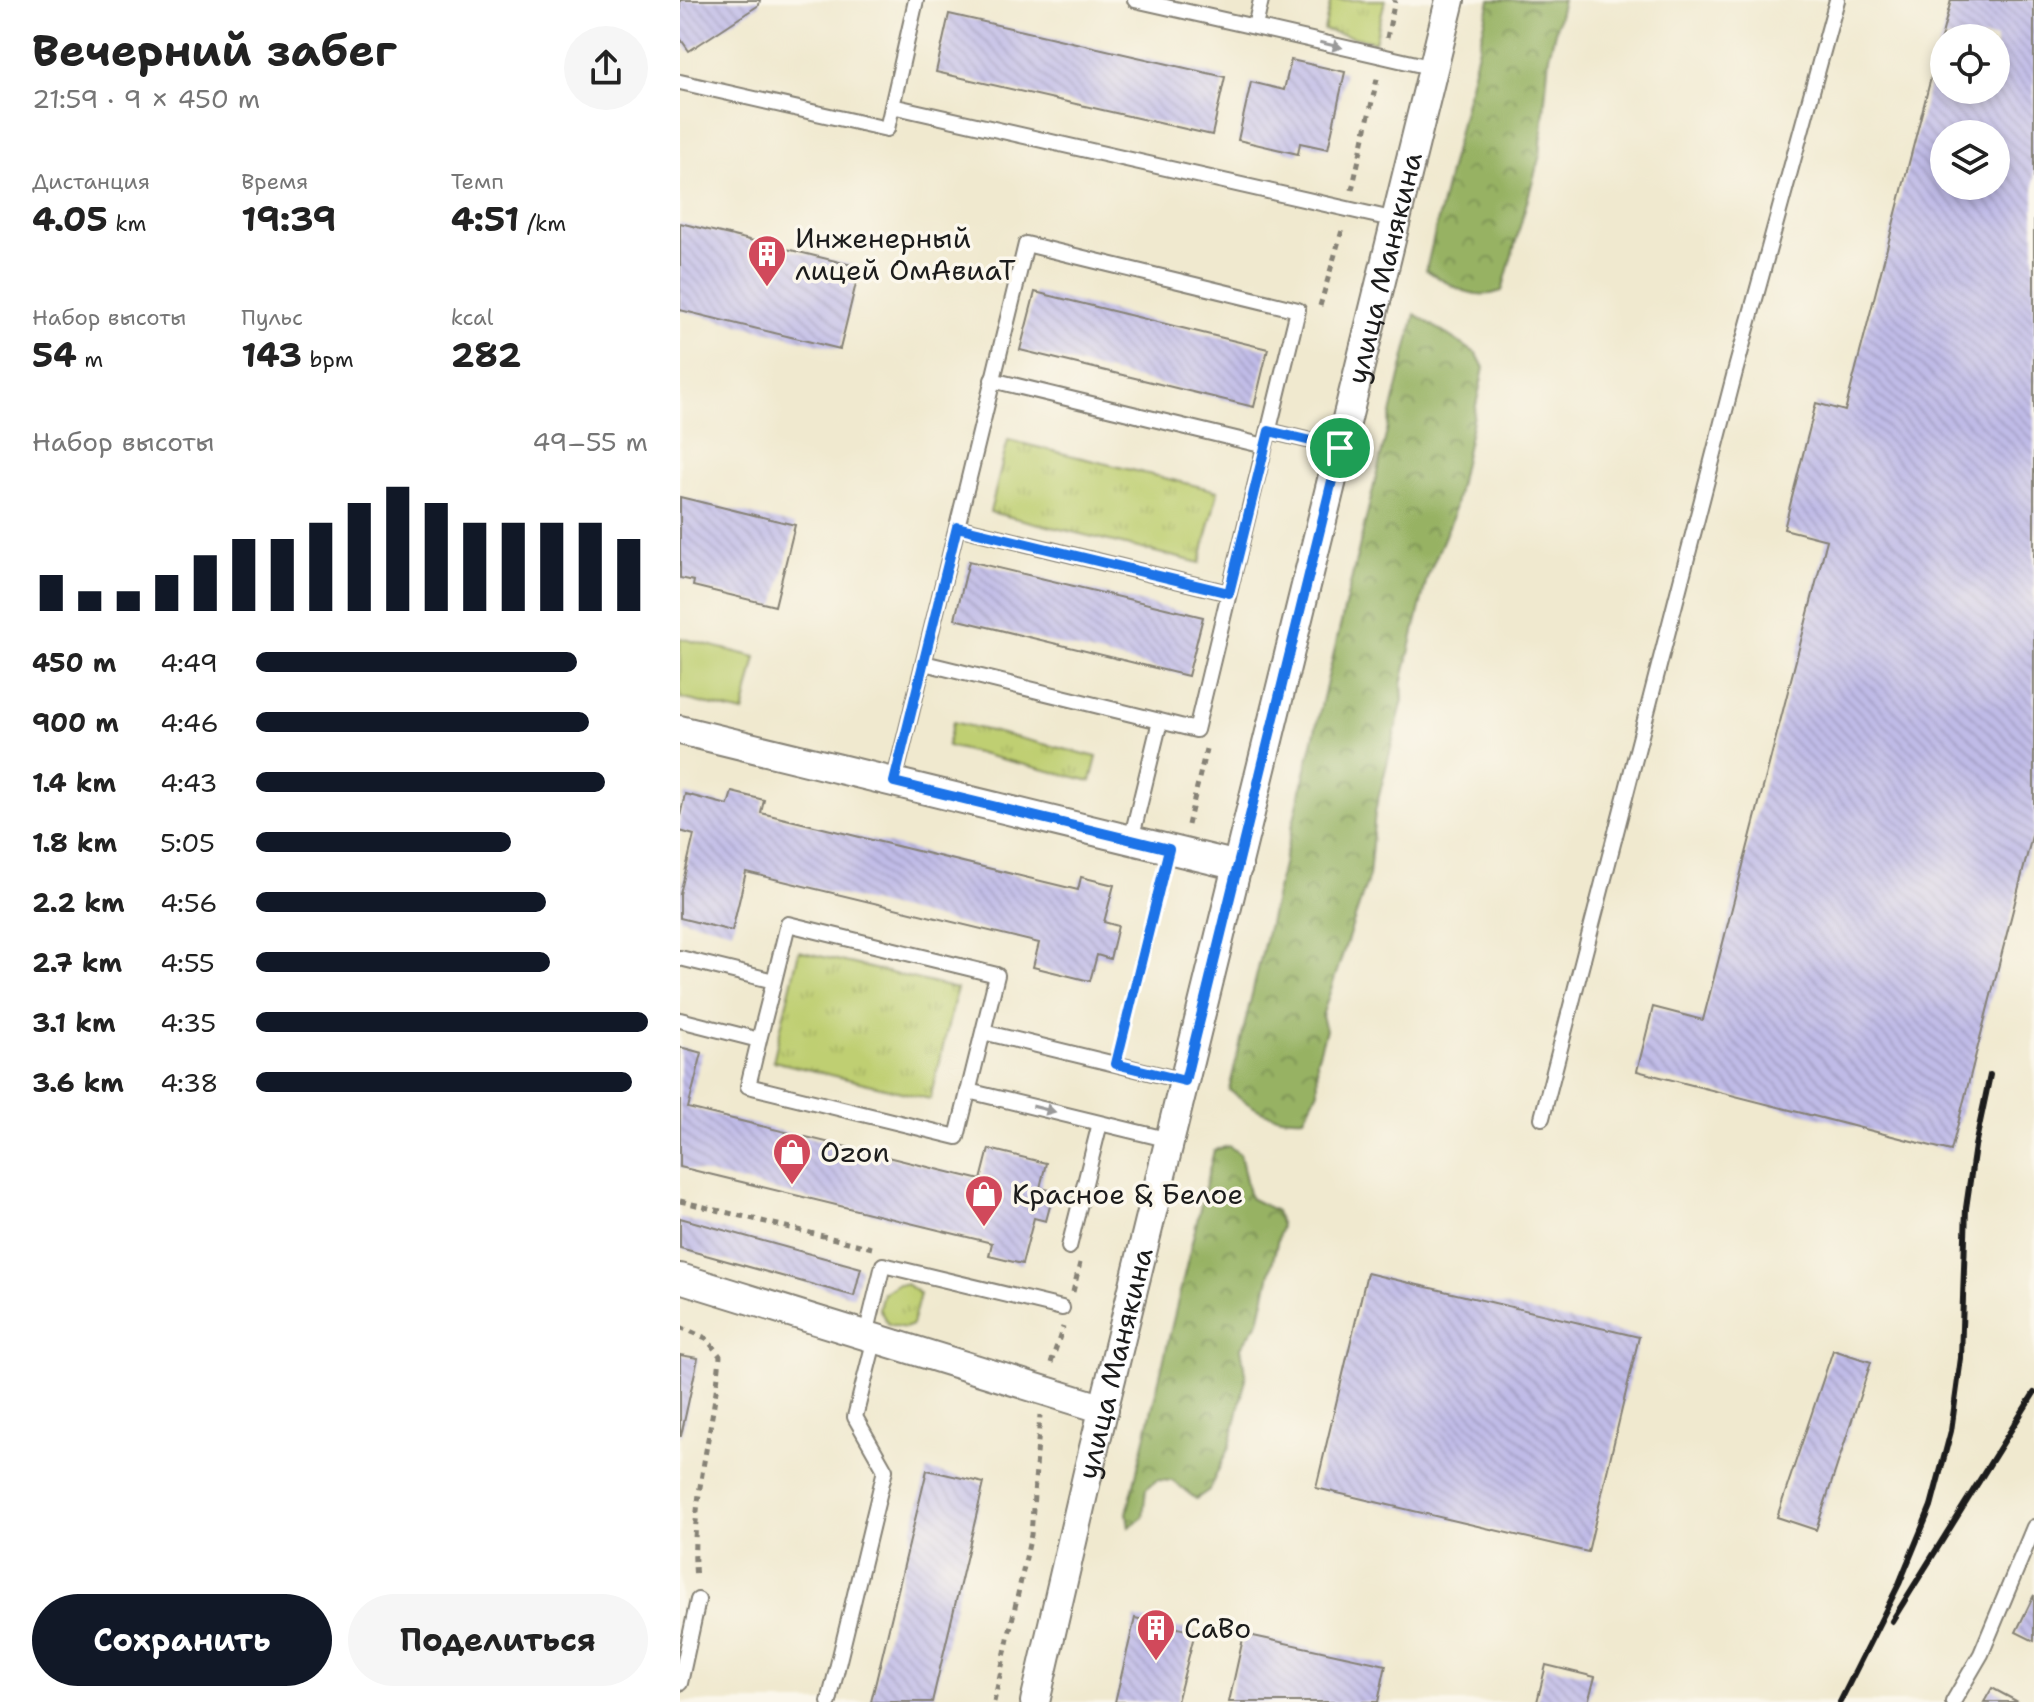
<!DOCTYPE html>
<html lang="ru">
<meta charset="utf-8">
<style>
:root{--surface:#fff;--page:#f6f6f6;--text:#222;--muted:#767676;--accent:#111827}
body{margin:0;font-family:"Shantell Sans",sans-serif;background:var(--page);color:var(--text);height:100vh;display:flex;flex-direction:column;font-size:30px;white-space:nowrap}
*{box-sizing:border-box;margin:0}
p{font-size:26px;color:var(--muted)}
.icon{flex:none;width:44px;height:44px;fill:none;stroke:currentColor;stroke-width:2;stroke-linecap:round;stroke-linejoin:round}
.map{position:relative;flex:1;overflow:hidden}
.side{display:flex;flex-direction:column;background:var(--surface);width:680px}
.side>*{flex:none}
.controls{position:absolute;left:1250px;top:24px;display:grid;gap:16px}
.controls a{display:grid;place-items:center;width:80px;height:80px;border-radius:50%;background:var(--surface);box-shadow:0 4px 12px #0003;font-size:40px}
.pin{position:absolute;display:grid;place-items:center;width:68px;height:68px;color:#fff;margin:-34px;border:4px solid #fff;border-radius:50%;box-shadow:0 2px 8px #0007}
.round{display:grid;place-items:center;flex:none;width:84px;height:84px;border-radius:42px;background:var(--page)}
.headline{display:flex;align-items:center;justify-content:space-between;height:136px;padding:0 32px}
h1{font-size:44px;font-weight:700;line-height:60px}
.figures{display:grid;grid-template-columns:repeat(3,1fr);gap:12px;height:136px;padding:8px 32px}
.figures div{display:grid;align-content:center}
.figures b{font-size:34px;font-weight:700}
.figures small{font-size:22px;font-weight:400}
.figures p{font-size:22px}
.chart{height:224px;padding:16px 32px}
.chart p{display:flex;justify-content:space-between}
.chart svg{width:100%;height:144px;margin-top:8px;stroke:var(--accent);stroke-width:6}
.cta{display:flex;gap:16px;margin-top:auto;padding:16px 32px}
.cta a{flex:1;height:92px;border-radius:48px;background:var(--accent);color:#fff;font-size:32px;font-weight:700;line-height:92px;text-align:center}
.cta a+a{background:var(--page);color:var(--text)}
ul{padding:0 32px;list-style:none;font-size:26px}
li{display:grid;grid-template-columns:128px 96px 1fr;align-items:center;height:60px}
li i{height:20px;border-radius:10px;background:var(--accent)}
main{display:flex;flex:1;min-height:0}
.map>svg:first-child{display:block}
.grass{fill:url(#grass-tufts);stroke:#6e7647;stroke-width:2}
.forest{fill:url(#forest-crowns);stroke:#5a6740;stroke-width:2}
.pitch{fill:#bfcf72;stroke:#6e7647;stroke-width:2}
.building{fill:url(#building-back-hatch);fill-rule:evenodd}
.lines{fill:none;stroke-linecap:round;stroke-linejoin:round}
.lane-casing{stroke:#868276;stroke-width:18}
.street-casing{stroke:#868276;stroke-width:32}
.path{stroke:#868276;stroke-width:5;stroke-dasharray:6 6;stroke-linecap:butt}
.lane{stroke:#fff;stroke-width:14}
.street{stroke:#fff;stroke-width:28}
.rail{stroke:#1c1c1c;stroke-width:6}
.oneway{fill:#999}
.route-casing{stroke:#fff;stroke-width:16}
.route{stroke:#1a73e8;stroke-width:10}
.labels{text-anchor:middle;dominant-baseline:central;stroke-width:7;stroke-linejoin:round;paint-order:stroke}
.poi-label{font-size:28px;fill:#1c1c1c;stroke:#fbf7ec;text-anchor:start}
.street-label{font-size:28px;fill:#1c1c1c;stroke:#fbf7ec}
</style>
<main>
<section class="side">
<div class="headline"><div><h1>Вечерний забег</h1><p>21:59 · 9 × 450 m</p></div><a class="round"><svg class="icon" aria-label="share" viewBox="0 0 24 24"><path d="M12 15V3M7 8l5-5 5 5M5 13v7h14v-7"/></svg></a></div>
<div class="figures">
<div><p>Дистанция</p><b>4.05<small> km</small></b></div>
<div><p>Время</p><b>19:39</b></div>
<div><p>Темп</p><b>4:51<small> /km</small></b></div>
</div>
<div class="figures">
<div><p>Набор высоты</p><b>54<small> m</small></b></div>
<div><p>Пульс</p><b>143<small> bpm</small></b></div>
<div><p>kcal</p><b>282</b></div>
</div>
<div class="chart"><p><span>Набор высоты</span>49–55 m</p>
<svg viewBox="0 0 160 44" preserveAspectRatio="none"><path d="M5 44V33M15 44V38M25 44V38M35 44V33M45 44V27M55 44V22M65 44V22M75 44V17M85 44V11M95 44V6M105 44V11M115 44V17M125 44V17M135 44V17M145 44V17M155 44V22"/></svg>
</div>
<ul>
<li><b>450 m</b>4:49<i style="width:82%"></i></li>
<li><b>900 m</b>4:46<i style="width:85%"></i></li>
<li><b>1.4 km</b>4:43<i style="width:89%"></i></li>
<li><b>1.8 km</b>5:05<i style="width:65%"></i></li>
<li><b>2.2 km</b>4:56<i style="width:74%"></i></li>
<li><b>2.7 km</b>4:55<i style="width:75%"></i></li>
<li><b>3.1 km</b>4:35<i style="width:100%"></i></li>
<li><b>3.6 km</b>4:38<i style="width:96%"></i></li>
</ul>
<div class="cta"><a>Сохранить</a><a>Поделиться</a></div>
</section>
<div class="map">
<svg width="1354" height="1702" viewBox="0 0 1354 1702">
<defs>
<pattern id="grass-tufts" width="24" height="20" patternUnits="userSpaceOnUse" patternTransform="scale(2)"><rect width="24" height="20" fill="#bfcf72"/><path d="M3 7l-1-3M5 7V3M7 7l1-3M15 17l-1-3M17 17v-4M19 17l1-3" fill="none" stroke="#a4b162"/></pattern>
<pattern id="forest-crowns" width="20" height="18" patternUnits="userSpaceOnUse" patternTransform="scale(2)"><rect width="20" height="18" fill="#97b264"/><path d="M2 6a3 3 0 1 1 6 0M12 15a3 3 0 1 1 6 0" fill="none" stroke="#7a9052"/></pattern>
<pattern id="building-back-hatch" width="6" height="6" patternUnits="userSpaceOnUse" patternTransform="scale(2)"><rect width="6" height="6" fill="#c0bbe7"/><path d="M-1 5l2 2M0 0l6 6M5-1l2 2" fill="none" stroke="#a4a0c6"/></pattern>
</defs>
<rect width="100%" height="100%" fill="#fbf7ec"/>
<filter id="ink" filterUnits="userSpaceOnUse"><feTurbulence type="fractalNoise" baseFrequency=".0125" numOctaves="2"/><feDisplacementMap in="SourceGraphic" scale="16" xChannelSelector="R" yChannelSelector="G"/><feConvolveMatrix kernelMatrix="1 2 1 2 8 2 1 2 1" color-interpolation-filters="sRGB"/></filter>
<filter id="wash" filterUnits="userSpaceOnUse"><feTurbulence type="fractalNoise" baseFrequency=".006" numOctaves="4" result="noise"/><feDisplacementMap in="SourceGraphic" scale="32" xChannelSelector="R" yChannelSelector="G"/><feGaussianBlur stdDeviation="1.8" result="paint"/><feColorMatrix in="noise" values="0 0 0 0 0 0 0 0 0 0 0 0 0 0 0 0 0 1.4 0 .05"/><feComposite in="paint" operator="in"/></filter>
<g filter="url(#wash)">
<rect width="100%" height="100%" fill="#f0e9cf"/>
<path class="grass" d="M651 0H705L695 42 644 30Z
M328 440 538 491 520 563 310 512Z
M273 722 417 757 411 781 267 746Z
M119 951 277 989 250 1099 93 1061Z
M217 1284H226L240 1294 232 1325 224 1328 208 1324 199 1309 203 1293Z"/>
<path class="forest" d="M810 0H883L869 56 860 155 822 291C793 302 770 285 746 270Z
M735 314 797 354 804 368 772 519 747 578 734 632 722 684 723 700 695 812 689 876 642 1016 646 1030 637 1060 638 1091 624 1118C590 1120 574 1109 549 1090Z
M549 1146 560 1154 570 1198 596 1211 601 1226 579 1321 561 1347 566 1379 550 1445 529 1490 516 1499 493 1481 477 1480 466 1489 463 1517 449 1527 447 1513 534 1150Z"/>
<path class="pitch" d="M0 638 76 657 63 713 0 698Z"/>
<g id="blocks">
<path class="building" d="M0 0H80L79 5 9 51 0 38Z
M1271 0H1354V828L1271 1151 957 1071 973 1007 1023 1020 1147 540 1104 529 1136 403 1165 411ZM1264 38H1316V90H1264ZM1264 134H1316V186H1264Z
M269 14 545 77 532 135 256 72Z
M611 60 665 72 648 149 620 143 618 154 558 140 571 82 604 90Z
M0 223 180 267 160 349 0 310Z
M355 292 588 349 574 407 340 350Z
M0 497 115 525 95 606 13 586 14 581 0 578Z
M289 561 523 617 508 676 275 619Z
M52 792 84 800 81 813 398 890 401 877 434 885 424 922 438 926 430 959 417 955 410 981 353 967 359 943 66 872 52 931 0 918V894L14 835 0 831V816L5 794 48 805Z
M0 1047 22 1053 8 1108 301 1180 309 1149 366 1163 360 1188 374 1191 366 1221 354 1218 342 1264 309 1256 312 1243 0 1167Z
M0 1218 181 1268 174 1296 0 1248Z
M687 1273 959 1337 908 1552 636 1488Z
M1153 1350 1191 1362 1136 1530 1097 1517Z
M0 1355 18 1358 1 1436H0Z
M247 1470 304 1483 252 1702H191Z
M1354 1595V1641L1336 1632Z
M455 1618 515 1632 497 1702H435Z
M564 1634 706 1665 698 1702H549Z
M866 1665 915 1677 908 1702H857Z
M1312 1688 1338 1702H1304Z"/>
</g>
</g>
<g filter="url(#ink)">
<use href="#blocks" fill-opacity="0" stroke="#868276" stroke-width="2"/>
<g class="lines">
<defs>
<path id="lane" d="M455 0 575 27 581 0
M575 27 754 68
M0 82 207 129 236 0
M212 106 716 220
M312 380 585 446
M589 431 660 448
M277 527 346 244 618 310 549 593
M244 663 480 721
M214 782 277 527 549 593 516 730 480 721 451 840
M0 958 94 981 108 924 317 975 277 1137 68 1086 79 1040 0 1020
M303 1032 505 1081
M79 1040 94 981
M288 1091 490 1140
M862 1118 1055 372 1157 0
M389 1247 420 1123
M186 1335 203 1265 382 1308
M0 1683 18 1600
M149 1702 205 1470 175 1417 195 1338
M1273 1702 1301 1654 1354 1527"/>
<g id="street">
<path d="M0 730 558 866"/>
<path d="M0 1278 424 1409"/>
<path id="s1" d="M355 1702 409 1468 770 0"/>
</g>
</defs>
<use href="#lane" class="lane-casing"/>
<use href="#street" class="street-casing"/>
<path class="path" d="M707 38 715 0
M672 190 698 75
M640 306 663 227
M508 825 526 749
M441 1044 482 875
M0 1201 192 1248
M393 1292 400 1263
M0 1327 26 1338 40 1356C34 1431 9 1503 16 1579
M371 1363 383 1327
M314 1702 351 1535 360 1415"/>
<use href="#lane" class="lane"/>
<use href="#street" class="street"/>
<path class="rail" d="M1212 1621 1354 1393
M1160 1702 1219 1584 1251 1506 1271 1431 1281 1358 1286 1208 1295 1146 1310 1075"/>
</g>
<defs><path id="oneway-solid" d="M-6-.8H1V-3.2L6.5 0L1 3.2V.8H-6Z" transform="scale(2)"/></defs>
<g class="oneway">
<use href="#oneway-solid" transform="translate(651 45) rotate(13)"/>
<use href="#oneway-solid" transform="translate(364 1109) rotate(14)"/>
</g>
</g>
<g class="lines" filter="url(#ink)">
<defs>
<path id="route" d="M589 431 660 448 505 1081 436 1064 489 849 214 782 277 527 549 593Z"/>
</defs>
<use href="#route" class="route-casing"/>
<use href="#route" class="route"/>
</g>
<defs>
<symbol id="building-pin" viewBox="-11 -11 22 30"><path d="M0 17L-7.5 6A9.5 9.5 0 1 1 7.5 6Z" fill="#d1495b" stroke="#fbf7ec"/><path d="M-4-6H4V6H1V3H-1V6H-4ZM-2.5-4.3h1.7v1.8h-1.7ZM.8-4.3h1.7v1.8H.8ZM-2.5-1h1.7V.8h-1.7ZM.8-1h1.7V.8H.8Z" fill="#fff"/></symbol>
<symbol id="shop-pin" viewBox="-11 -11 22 30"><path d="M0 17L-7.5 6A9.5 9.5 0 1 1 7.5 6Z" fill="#d1495b" stroke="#fbf7ec"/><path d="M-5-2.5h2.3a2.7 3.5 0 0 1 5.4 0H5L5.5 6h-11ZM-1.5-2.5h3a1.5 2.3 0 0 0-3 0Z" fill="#fff"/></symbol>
</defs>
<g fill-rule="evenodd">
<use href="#building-pin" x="65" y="232" width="44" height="60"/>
<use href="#shop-pin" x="90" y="1130" width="44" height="60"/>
<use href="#shop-pin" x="282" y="1172" width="44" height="60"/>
<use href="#building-pin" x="454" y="1606" width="44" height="60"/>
</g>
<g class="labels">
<g class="poi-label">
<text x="115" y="238">Инженерный<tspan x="115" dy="32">лицей ОмАвиаТ</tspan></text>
<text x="140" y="1152">Ozon</text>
<text x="332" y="1194">Красное &amp; Белое</text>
<text x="504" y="1628">СаВо</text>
</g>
<g class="street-label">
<text stroke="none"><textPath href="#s1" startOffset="1476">улица Манякина</textPath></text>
<text stroke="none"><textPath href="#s1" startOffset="348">улица Манякина</textPath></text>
</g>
</g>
</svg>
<div class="controls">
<a><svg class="icon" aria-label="locate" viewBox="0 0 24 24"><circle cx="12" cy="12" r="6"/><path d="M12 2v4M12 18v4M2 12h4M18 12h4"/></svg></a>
<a><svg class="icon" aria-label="layers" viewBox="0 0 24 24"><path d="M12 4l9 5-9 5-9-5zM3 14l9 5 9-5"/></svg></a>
</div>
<div class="pin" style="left:660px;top:448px;background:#1e9e55"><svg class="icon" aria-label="arrive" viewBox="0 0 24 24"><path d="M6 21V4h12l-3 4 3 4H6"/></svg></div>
</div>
</main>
